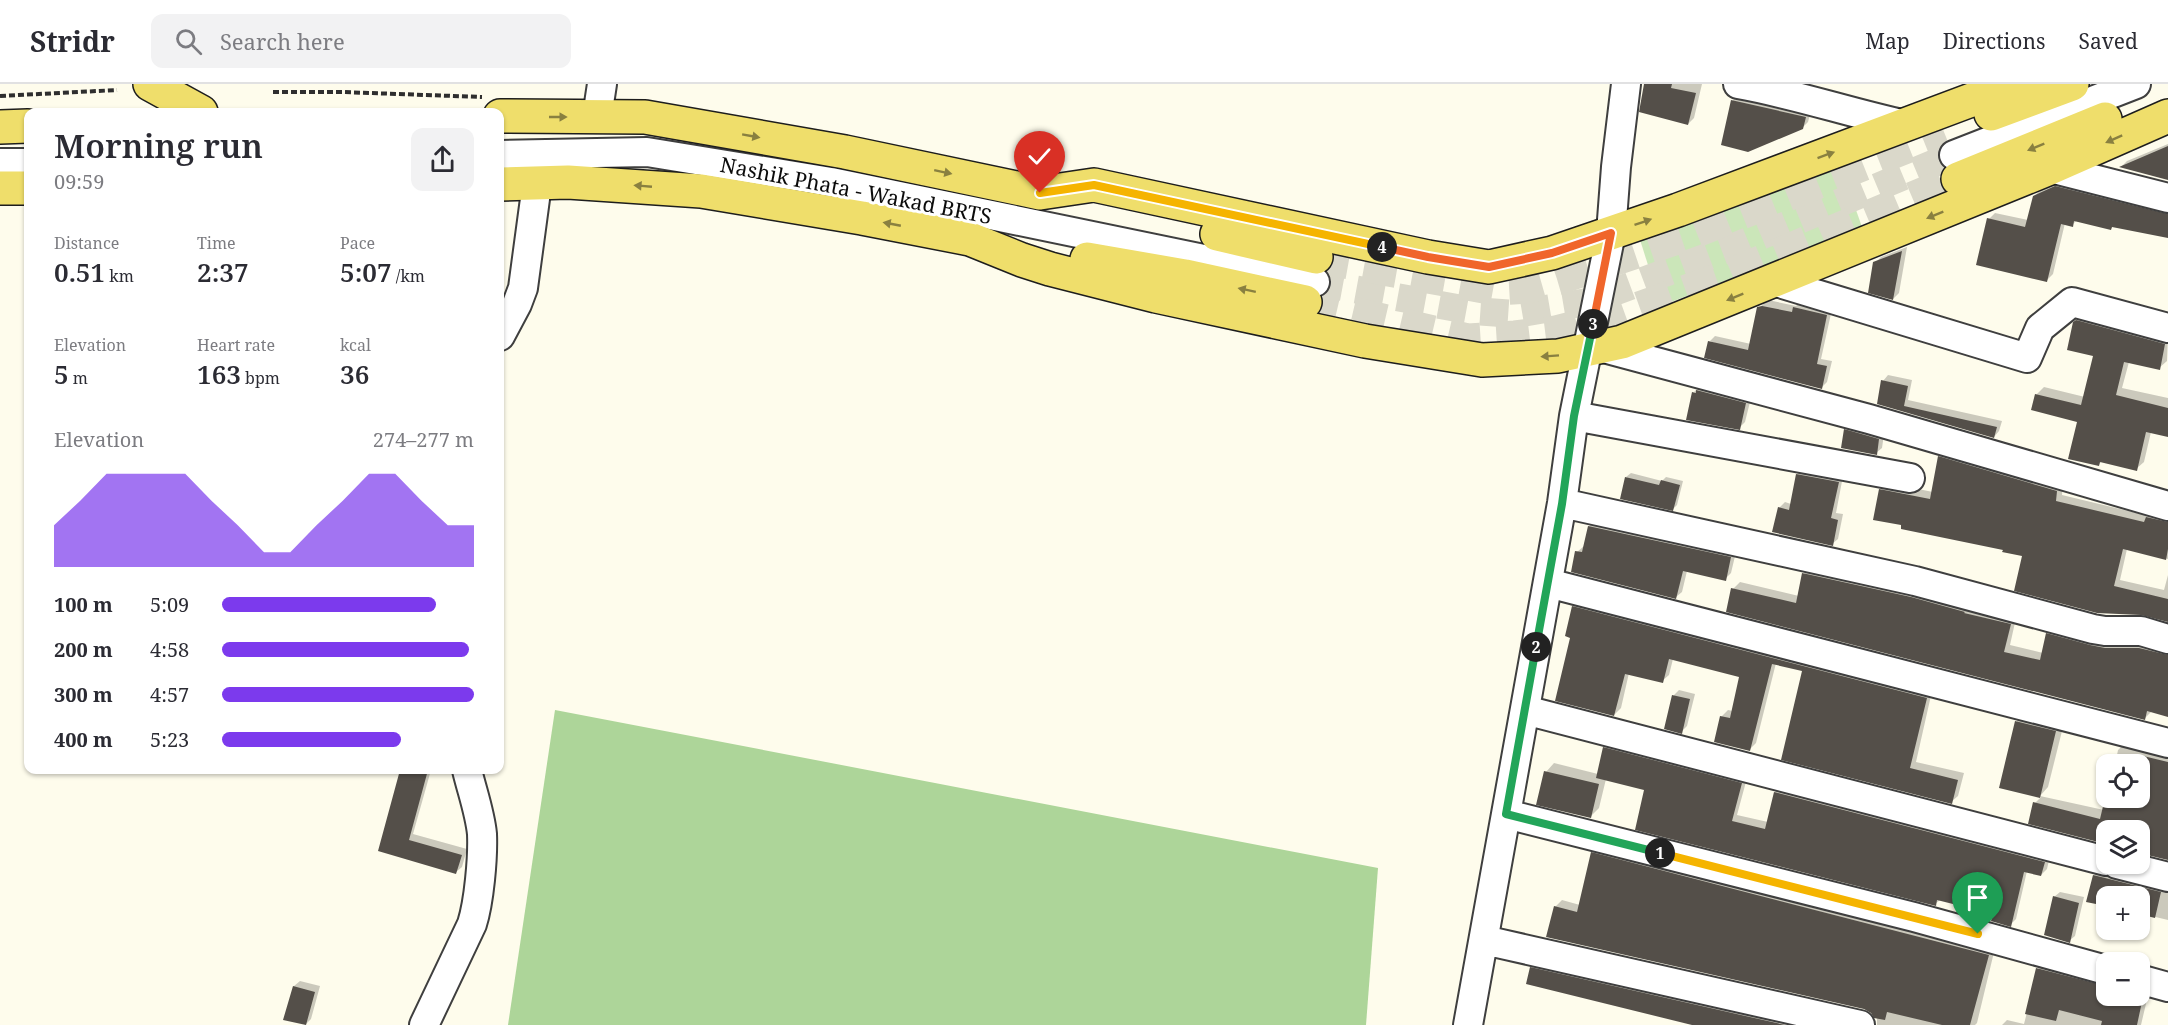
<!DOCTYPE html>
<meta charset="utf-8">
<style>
:root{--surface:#fff;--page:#f2f2f3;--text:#2b2b33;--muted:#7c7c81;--line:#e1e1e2;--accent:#7c3aed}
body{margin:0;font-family:"Noto Serif",serif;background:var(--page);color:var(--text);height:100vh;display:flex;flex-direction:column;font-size:22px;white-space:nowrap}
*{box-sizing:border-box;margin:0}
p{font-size:20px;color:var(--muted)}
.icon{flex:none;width:33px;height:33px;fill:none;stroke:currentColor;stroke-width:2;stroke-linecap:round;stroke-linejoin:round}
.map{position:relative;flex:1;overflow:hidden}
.drawer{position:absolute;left:24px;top:24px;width:480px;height:666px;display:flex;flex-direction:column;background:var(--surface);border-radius:12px;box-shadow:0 2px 4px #0004}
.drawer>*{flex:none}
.buttons{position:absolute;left:2096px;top:670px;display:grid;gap:12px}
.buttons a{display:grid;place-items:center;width:54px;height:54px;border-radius:12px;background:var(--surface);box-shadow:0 2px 4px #0004;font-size:30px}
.pin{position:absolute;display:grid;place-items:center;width:51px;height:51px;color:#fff;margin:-62px -26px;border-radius:50% 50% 50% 0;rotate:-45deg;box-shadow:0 0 6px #0007}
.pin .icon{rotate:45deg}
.km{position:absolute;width:30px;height:30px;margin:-15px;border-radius:50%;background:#222;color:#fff;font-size:16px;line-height:30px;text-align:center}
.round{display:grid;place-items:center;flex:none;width:63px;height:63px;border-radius:12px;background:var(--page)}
.overview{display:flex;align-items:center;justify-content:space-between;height:102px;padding:0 30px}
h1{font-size:33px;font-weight:600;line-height:45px}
.figures{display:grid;grid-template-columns:repeat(3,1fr);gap:9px;height:102px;padding:6px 30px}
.figures div{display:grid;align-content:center}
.figures b{font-size:26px;font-weight:600}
.figures small{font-size:16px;font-weight:400}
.figures p{font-size:16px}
.chart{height:168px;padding:12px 30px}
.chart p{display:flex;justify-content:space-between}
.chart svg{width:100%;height:108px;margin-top:6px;fill:var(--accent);opacity:.7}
ul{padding:0 30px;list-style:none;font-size:20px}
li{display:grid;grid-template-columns:96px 72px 1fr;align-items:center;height:45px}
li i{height:15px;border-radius:8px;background:var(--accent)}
header{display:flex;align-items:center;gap:36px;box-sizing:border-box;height:84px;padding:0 30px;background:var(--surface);border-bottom:2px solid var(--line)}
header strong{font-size:28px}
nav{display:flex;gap:33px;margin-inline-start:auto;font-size:21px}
.search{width:420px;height:54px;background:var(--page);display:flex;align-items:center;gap:15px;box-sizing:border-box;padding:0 21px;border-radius:12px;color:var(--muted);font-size:22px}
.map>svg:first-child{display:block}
.green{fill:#cbe6b9}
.forest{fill:#add599}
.shadow{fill:#0003}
.building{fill:#544f49}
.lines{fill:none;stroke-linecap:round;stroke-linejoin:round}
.minor-tunnel{stroke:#dad8ca;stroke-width:28;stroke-dasharray:28 14;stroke-linecap:butt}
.major-tunnel{stroke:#dad8ca;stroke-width:33;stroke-dasharray:33 16;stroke-linecap:butt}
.minor-casing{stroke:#3f3f3f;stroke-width:32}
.major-casing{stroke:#1d1d1d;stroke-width:36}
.path{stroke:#2e2e2e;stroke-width:4;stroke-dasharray:6 3;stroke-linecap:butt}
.minor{stroke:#fff;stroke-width:28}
.major{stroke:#efde6b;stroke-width:33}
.oneway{fill:#898040}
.split-1-casing{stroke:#fff;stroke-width:12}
.split-2-casing{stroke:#fff;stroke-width:12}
.split-3-casing{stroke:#fff;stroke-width:12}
.split-4-casing{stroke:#fff;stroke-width:12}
.split-5-casing{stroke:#fff;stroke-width:12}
.split-1{stroke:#f5b400;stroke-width:8}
.split-2{stroke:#22a559;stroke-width:8}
.split-3{stroke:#22a559;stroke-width:8}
.split-4{stroke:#f0652b;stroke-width:8}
.split-5{stroke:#f5b400;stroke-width:8}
.labels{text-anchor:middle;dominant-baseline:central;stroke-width:6;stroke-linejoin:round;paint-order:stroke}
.street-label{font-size:21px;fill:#0c0c0c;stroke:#fff}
</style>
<header>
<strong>Stridr</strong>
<div class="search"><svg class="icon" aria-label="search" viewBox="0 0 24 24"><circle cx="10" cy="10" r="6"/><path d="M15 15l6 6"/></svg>Search here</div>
<nav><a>Map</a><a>Directions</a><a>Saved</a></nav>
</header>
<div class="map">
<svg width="2168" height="941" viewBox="0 0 2168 941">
<rect width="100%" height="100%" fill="#fefcec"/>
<path class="green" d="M1837 72 1862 143 1661 222 1635 140Z"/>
<path class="forest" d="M555 626 1378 784 1366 941H508Z"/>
<path class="shadow" d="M1646 0H1702L1694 34 1688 40Z
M1738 11 1811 27 1808 38 1802 44 1723 60 1733 16Z
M2168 60V94L2122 82 2127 77Z
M2062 97 2168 123V153L2113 142 2111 144 2077 136 2072 141 2065 139 2053 190 2046 197 1989 135 1995 129 2028 136 2034 112 2041 106Z
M1907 163 1899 209 1893 215 1875 179 1881 173Z
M1768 216 1796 222 1800 218 1832 225 1821 275 1832 277 1827 298 1821 304 1710 257 1715 252 1751 260 1759 224Z
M2085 229 2168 252 2167 277 2159 284 2129 278 2122 304 2168 314V352L2151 348 2144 378 2136 385 2102 377 2098 381 2079 337 2036 311 2044 303 2085 313 2095 271 2074 239Z
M1888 291 1912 296 1908 316 2002 337 1999 347 1994 353 1878 319 1883 297Z
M1699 303 1751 314 1745 338 1739 344 1694 308Z
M1851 341 1884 350 1882 364 1876 369 1846 346Z
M1946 366 2063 400 2062 411 2149 432 2154 427 2168 431V475L2127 465 2120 496 2164 506 2168 491V536L2024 471 2005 465 1881 406 1888 399 1933 408 1939 373Z
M1803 385 1843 392 1836 429 1843 430 1838 455 1832 460 1779 424 1785 418 1791 420 1797 390Z
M1631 389 1662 397 1666 393 1683 397 1677 421 1673 425 1626 393Z
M1595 437 1736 468 1731 489 1725 495 1687 487 1682 508 1676 513 1577 468 1584 462 1589 442Z
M1810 483 2016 534 2010 561 2043 569 2047 550 2054 543 2168 564V631L2152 627 2145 634 1733 505 1740 498 1799 512 1804 490Z
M1580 516 1932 607 1916 678 1964 689 1958 712 1951 718 1783 674 1804 586 1776 579 1756 659 1749 666 1721 633 1728 626 1733 627 1741 592 1673 575 1669 591 1662 597 1629 589 1621 624 1614 631 1572 553 1573 523Z
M1679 606 1695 610 1687 642 1681 648 1674 611Z
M2025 629 2064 639 2048 703 2040 712 2104 726 2107 714H2139V681H2115L2118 666 2125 659 2168 670V775L2139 768V747H2106V760L2035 719 2041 713 2001 703 2017 637Z
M1610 658 1747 694 1737 731 1768 738 1775 708 1781 702 2050 772 2047 785 2041 791 2027 787 2016 835 2010 841 1994 829 1940 816 1935 820 1646 705 1606 695 1599 724 1590 733 1546 688 1554 679 1598 690 1605 664Z
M402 686H431L413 750 467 765 462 783 456 788 380 766Z
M1599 762 1995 864 1977 939 1975 941H1877V935L1872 927 1555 823 1562 816 1580 821 1592 769Z
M2101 785 2168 802V836L2139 829V813H2106V821L2094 791Z
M2060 808 2084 813 2075 852 2069 857 2054 813Z
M1538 877 1820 941H1704L1531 884Z
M2044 878 2106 896V912H2139V903L2149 907 2141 941H2002L2007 936 2024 940 2038 885Z
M300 897 320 902 311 935 305 941 294 902Z"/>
<path class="building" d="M1644 0H1672L1671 4 1696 9 1688 41 1639 28Z
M1731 16 1806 33 1803 45 1748 68 1721 61Z
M2168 62V96L2119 83Z
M2055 102 2168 130V154L2112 143 2111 146 2074 137 2073 143 2061 140 2047 198 1976 181 1987 134 2025 143 2033 112Z
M1902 167 1893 216 1868 209 1873 178Z
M1762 222 1792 228 1793 223 1827 231 1817 280 1827 282 1822 305 1704 274 1708 257 1748 266 1757 223Z
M2076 236 2165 260 2160 286 2124 278 2116 311 2168 324V353L2146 348 2137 387 2100 378 2099 382 2068 375 2077 338 2031 326 2035 310 2081 321 2093 272 2067 266 2073 238Z
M1881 296 1908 302 1904 322 1997 343 1994 354 1877 320Z
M1696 306 1746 319 1740 346 1686 336 1692 308 1696 309Z
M1844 345 1879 355 1877 371 1841 364Z
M1938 372 2057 407 2056 417 2144 438 2146 433 2168 438V465L2166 476 2123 465 2114 502 2168 515V538L2141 531 2097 529 2014 507 2022 472 2002 468 2003 466 1901 445V441L1873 436 1879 405 1930 415Z
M1796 390 1839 398 1831 434 1838 436 1833 462 1772 448 1778 423 1789 426Z
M1625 393 1659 401 1661 396 1680 401 1673 427 1620 415Z
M1588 442 1731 473 1726 497 1683 487 1676 515 1571 488 1575 467 1582 468Z
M1802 489 1911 513 1965 528 1964 529 2011 540 2004 568 2040 576 2046 549 2090 561 2105 564H2139L2168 571V633L2147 627 2145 636 1726 528 1731 504 1796 519Z
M1572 522 1927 614 1910 684 1958 696 1952 720 1781 676 1802 587 1772 580 1750 667 1714 658 1720 632 1730 634 1739 593 1669 575 1663 599 1625 590 1614 632 1555 617 1570 554 1565 552Z
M1672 611 1690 615 1682 650 1664 645Z
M2015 637 2056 647 2040 714 1999 704Z
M1603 663 1742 699 1732 737 1765 745 1774 708 2045 778 2041 792 2024 788 2011 843 1991 837 1993 830 1937 816 1936 822 1635 746 1644 706 1596 694Z
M2139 671 2168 678V776L2139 769V747H2106V760L2028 740 2033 718 2100 735 2105 714H2139Z
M400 686H428L409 756 462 771 456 790 378 767Z
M1544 687 1599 700 1591 734 1536 721Z
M1591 768 1989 871 1970 941H1942L1887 928 1885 936 1874 934 1871 929 1864 925 1546 853 1554 822 1577 828Z
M2093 791 2161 808 2155 834 2139 830V813H2106V822L2086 818Z
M2053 812 2079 819 2070 859 2044 851Z
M1530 883 1785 941H1692L1526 900Z
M2036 884 2106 902V912L2143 913 2137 941H2101L2102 937 2059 926 2056 937 2025 930Z
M293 902 315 908 306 941 283 936Z"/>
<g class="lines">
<path class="minor-tunnel" d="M1315 198 1473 227 1516 230 1587 218 1734 163 1954 71"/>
<path class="major-tunnel" d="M1316 173 1495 205 1529 203 1557 195 1689 150 1944 48
M1305 218 1468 256 1515 253 1556 248 1617 232 1720 195 1958 95"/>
<defs>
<path id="minor" d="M1738 0C1795 10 1850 29 1906 41
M597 33 602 0
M500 71 647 68 831 98 1315 198
M1954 71 2136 0
M0 79H28
M2050 84 2168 114
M1773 197 2027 274 2040 244 2072 218 2168 244
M500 252 517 220 523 204 537 100
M1600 263 1869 335 2168 422
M1574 332 1910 394
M1562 419 1915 497 2093 545 2105 547H2141L2168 555
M1548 499 2168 659
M1525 626 2106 777
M1506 730 1914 833 2106 886
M2117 780 2168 793
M1484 856 1860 941
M2139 895 2168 903
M424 941 472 840C479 818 483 774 482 750 480 729 472 707 467 686
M1468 941 1562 419 1574 332 1611 149 1616 83 1626 0"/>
<path id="major" d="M150 0 201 28
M1991 30 2072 0
M500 32 645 33 845 68 1040 109 1094 101 1428 173 1489 183 1552 169 1678 126 2014 0
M0 43 28 42
M1958 95 2105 35
M500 100 568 98 701 107 862 134 970 155 1022 176 1050 185 1156 212 1365 257 1482 276 1558 272 1622 258 2050 84 2168 32
M0 104H28
M1217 150 1316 173
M1087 175 1185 192 1305 218"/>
</defs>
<use href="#minor" class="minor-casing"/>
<use href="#major" class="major-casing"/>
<path class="path" d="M273 8H342L482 13
M0 12 117 6"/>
<use href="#minor" class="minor"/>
<use href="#major" class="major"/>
</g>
<defs><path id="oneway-solid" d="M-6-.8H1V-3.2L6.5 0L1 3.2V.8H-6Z" transform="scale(1.5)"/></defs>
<g class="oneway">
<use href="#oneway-solid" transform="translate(558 33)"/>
<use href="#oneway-solid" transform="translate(751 52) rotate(10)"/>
<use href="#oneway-solid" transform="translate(2114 55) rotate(156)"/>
<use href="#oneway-solid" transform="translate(2036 63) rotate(158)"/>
<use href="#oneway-solid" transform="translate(1826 71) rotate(-20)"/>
<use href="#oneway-solid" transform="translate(943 88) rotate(12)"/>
<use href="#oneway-solid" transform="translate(643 102) rotate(-175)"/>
<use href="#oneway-solid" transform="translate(1935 131) rotate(158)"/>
<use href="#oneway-solid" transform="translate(1643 138) rotate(-19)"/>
<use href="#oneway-solid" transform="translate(892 140) rotate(-169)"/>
<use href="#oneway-solid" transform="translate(1247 206) rotate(-168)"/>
<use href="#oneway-solid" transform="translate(1735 213) rotate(158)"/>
<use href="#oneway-solid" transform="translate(1550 272) rotate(176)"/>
</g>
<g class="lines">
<defs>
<path id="split-1" d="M1660 769 1978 850"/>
<path id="split-2" d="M1536 563 1506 730 1660 769"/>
<path id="split-3" d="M1536 563 1562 420 1574 332 1593 240"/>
<path id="split-4" d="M1382 163 1428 173 1489 183 1552 169 1611 149 1593 240"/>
<path id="split-5" d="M1040 109 1094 101 1382 163"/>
</defs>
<use href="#split-1" class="split-1-casing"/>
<use href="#split-2" class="split-2-casing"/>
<use href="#split-3" class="split-3-casing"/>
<use href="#split-4" class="split-4-casing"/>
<use href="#split-5" class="split-5-casing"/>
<use href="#split-1" class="split-1"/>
<use href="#split-2" class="split-2"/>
<use href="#split-3" class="split-3"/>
<use href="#split-4" class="split-4"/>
<use href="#split-5" class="split-5"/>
</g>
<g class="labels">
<g class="street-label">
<text transform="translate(856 106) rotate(11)">Nashik Phata - Wakad BRTS</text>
</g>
</g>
</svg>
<div class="buttons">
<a><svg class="icon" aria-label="locate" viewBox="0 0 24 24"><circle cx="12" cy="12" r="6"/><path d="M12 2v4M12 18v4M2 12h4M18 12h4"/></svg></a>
<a><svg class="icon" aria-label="layers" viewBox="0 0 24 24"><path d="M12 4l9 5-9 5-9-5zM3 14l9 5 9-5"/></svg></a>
<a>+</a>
<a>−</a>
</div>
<div class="pin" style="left:1978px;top:850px;background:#1e9e55"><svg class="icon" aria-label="arrive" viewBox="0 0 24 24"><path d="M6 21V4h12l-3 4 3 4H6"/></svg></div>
<div class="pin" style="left:1040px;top:109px;background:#d93025"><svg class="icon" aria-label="check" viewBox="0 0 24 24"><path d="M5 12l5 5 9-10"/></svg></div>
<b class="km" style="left:1660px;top:769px">1</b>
<b class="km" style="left:1536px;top:563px">2</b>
<b class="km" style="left:1593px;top:240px">3</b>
<b class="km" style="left:1382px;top:163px">4</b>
<section class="drawer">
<div class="overview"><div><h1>Morning run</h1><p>09:59</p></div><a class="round"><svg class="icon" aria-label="share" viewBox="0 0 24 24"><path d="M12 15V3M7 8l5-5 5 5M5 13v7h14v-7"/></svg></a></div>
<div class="figures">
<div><p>Distance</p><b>0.51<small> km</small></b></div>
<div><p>Time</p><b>2:37</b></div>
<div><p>Pace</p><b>5:07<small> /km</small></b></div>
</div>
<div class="figures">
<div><p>Elevation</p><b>5<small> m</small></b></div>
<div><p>Heart rate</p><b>163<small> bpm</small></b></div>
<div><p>kcal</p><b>36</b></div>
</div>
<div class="chart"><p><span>Elevation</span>274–277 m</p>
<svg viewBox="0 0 160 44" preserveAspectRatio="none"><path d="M0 44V27L10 17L20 6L30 6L40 6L50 6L60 17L70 27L80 38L90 38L100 27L110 17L120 6L130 6L140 17L150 27L160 27V44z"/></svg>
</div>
<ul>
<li><b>100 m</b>5:09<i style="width:85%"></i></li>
<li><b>200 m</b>4:58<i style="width:98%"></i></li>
<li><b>300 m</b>4:57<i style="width:100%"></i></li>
<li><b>400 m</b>5:23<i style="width:71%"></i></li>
</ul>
</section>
</div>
